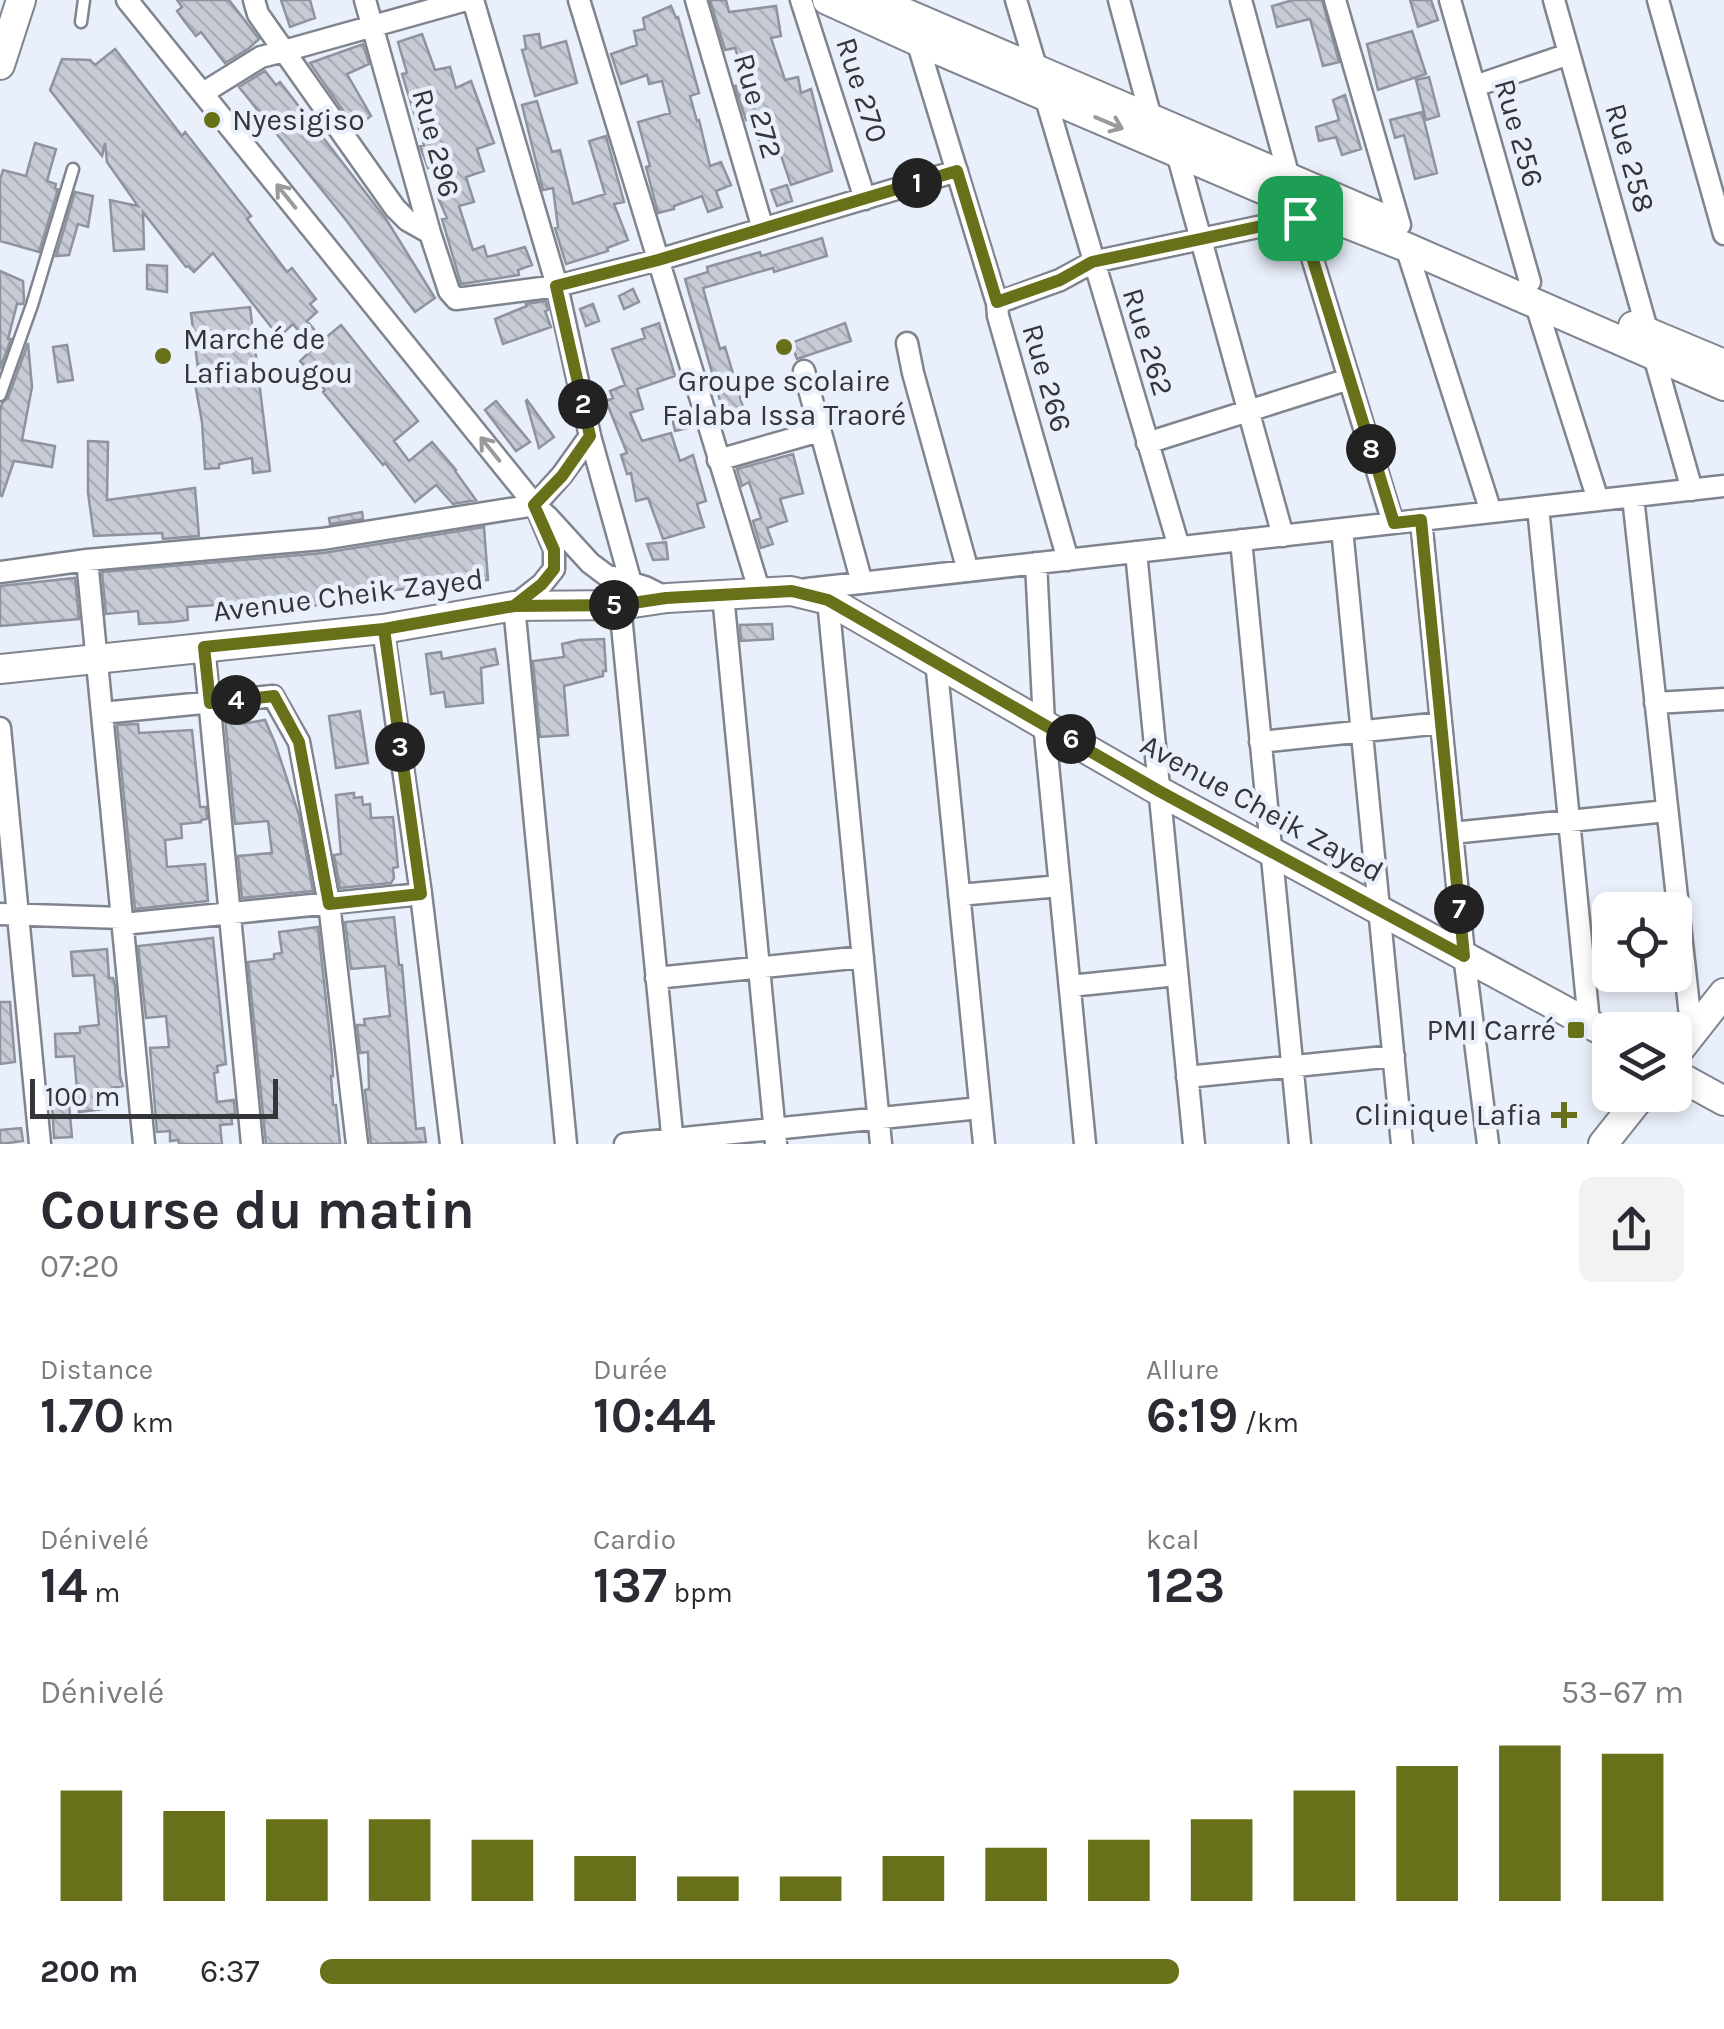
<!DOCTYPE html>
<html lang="fr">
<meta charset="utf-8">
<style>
:root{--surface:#fff;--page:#f2f2f3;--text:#2b2b33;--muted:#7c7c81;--accent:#68711a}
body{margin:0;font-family:Karla,sans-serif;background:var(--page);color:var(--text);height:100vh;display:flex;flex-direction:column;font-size:38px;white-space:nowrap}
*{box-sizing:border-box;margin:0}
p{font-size:32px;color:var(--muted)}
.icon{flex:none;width:55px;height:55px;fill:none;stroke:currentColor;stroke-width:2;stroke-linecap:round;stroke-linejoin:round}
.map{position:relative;height:1144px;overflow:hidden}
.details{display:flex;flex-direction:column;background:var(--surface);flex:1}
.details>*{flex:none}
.buttons{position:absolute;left:1592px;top:892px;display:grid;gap:20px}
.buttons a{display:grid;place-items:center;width:100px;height:100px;border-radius:15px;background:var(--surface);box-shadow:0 5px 15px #0003;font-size:50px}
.scale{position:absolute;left:30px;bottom:25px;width:248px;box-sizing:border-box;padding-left:10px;border:5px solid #333539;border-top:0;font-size:28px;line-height:35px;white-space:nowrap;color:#333539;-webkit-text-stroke:8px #eaf0fb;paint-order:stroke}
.pin{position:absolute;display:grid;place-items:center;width:85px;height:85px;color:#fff;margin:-42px;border-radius:20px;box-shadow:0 5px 15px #0006}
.km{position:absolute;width:50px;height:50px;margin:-25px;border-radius:50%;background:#222;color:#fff;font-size:28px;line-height:50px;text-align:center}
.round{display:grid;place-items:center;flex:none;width:105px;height:105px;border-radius:15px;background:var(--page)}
.summary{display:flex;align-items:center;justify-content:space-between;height:170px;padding:0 40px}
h1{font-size:55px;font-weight:700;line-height:75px}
.metrics{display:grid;grid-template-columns:repeat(3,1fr);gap:15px;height:170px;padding:10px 40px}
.metrics div{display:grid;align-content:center}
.metrics b{font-size:50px;font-weight:700}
.metrics small{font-size:28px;font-weight:400}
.metrics p{font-size:28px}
.chart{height:280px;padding:20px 40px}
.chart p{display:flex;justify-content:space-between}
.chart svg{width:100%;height:180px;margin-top:10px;stroke:var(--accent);stroke-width:6}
ul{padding:0 40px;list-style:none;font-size:32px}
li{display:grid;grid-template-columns:160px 120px 1fr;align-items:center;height:75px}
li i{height:25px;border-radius:12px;background:var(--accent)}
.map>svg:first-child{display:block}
.building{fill:url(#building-back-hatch);stroke:#8e939e;stroke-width:2.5}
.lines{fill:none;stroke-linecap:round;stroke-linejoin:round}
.lane-casing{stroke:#7f848e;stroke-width:15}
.street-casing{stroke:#7f848e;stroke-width:25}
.secondary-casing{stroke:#7f848e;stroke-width:32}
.lane{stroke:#fff;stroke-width:10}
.street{stroke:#fff;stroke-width:20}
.secondary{stroke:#fff;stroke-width:28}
.oneway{stroke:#999a9c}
.route-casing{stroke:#fff;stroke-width:20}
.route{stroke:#68711a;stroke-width:12}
.poi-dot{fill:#68711a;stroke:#eaf0fb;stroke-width:4}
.labels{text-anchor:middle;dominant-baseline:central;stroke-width:9;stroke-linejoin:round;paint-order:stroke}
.street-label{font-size:30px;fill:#333539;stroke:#eaf0fb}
.poi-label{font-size:30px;fill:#333539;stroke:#eaf0fb;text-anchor:start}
</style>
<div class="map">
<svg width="1724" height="1144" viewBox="0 0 1724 1144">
<defs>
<pattern id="building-back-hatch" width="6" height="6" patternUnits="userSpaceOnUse" patternTransform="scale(2.5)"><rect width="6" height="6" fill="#c6cbd6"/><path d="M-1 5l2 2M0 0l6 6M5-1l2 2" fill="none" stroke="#abafb8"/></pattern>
</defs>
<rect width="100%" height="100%" fill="#eaf0fb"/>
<path class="building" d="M177 0H229L259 39 248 49 225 63 201 32 196 36 185 22 177 11 182 7Z
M281 0H310L315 18 290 27Z
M710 0H726L729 12 776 6 781 36 771 38 785 80 798 77 801 93 811 89 832 171 791 185 776 141 760 145 754 117 746 120 735 86 747 83 735 48 725 50Z
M1293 0H1322L1339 62 1323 66 1310 19 1277 27 1272 6Z
M1410 0H1431L1438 20 1418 27Z
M671 6 676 18 678 17 699 93 690 96 697 121 699 120 710 166 721 162 731 185 716 191 722 207 708 212 702 196 674 206V209L658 213 646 167 650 166 638 122 670 113 662 81 649 84 647 75 621 84 611 54 637 45 634 31 645 29 643 18Z
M1412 31 1426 74 1378 90 1367 44Z
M422 34 435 70 450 67 456 88 471 81 494 143 477 149 484 171 466 177 474 202 459 206 473 250 484 246 487 257 525 247 532 265 518 270 519 275 461 284 442 219 447 218 437 195 441 193 433 166 428 168 420 146 424 145 402 74 407 73 398 42Z
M539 34 541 48 566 41 577 83 535 96 522 50 526 49 524 36Z
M363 44 369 64 347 74 371 116 355 128 310 63Z
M115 49 182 136 185 132 251 216 247 219 287 272 292 268 316 299 310 304 317 312 307 321 323 340 341 325 418 421 394 441 409 461 432 442 456 470 455 471 476 500 453 504 436 485 415 502 385 463 383 465 323 392 325 390 300 361 313 349 293 324 279 337 213 253 194 272 188 266 186 267 143 212 144 249 114 251 110 200 138 206 107 162 105 143 102 156 50 90 62 59 90 60 95 65Z
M265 71 276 85 280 82 386 219 435 298 415 312 346 220 239 87Z
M1429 77 1439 116 1426 120 1416 80Z
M1345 95 1361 149 1342 155 1336 137 1319 141 1316 127 1339 120 1333 100Z
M537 101 552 152 560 150 573 204 605 194 589 141 606 136 624 202 614 204 628 240 607 248 608 251 566 264 555 228 558 227 553 188 543 190 522 105Z
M1422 112 1437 173 1415 179 1404 135 1395 138 1390 120Z
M35 143 56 149 47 181 56 184 55 188 58 189 39 252 0 241V180L3 170 26 176Z
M787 185 792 201 777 206 771 190Z
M75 192 93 196 88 227 78 224 69 255 56 256Z
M822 238 827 256 774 272 773 268 703 288 720 349 725 347 746 417 726 421 685 279 708 272 707 267 760 252 761 256Z
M147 265 167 266V292L147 289Z
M0 271 23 281 24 300 23 304H17L8 339H11L0 369Z
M633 289 639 302 624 309 619 296Z
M546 301 548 310 545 311 551 327 503 344 495 319 527 306 526 304Z
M593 304 599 321 586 326 580 309Z
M250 307 270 471 253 473 252 458 219 464V468L205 469 202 422 194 378 199 377 191 313Z
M659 323 675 376 637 389 643 409 630 413 642 441 671 433 680 461 693 455 706 501 697 504 704 527 663 539 648 498 636 501 631 473 627 474 621 455 627 453 606 401 613 398 610 391 625 385 612 349 645 338 642 329Z
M845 323 851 341 797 359 791 343Z
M28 343 32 387 22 440 55 446 52 467 14 461 2 496 0 495V412L2 403 8 398Z
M67 345 73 380 58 382 53 347Z
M527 400 554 437 539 448 526 401Z
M496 401 530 442 516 451 485 410Z
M687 415 688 428 675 431 672 418Z
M88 441 108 442 107 500 195 488 199 536 163 539 162 533 94 536 88 493Z
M793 454 803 493 780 499 787 521 767 528 773 544 761 548 753 521 761 518 749 482 742 486 737 469Z
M362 512 363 519 330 524 329 518Z
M484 527 488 580 384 591V588L318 595 319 605 268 611H254V609L217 613 216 605 187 607 188 620 172 622 139 624 138 611 106 614 102 572 323 553Z
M666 542 668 559 653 560 647 544Z
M75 578 79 619 0 626V586Z
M772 624 773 639 741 641 740 625Z
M604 639 606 671H603V676L564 686 568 735 540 737 533 661 564 657 562 644 579 640Z
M495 649 498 664 481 668 483 703 446 707 444 692 431 694 426 654 441 652 442 659Z
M360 711 368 763 336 768 329 716Z
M239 716 240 724 265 720 275 743 299 815 313 891 242 898 238 856 272 853 268 821 235 824 225 718Z
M138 724 139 733 192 730 200 807H206L207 819 201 820V822L181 824 182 838 165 840 167 867 205 864 208 901 135 909 117 725Z
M354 793V798L362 797 363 805 370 804 371 818 393 817 398 867 393 868 394 878 391 883 340 888 334 855 341 854 336 795Z
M394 917 399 965H402L416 1129 424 1128 426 1142 371 1144 365 1090 369 1089 368 1052 360 1053 357 1025H365L364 1019 390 1016 385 966 351 969 345 922Z
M318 927 332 1056 333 1076H331L333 1105H336L340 1144H266L248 962 274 959V954L282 953 279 932Z
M213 938 226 1064 217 1066 218 1072 214 1073 217 1102 234 1100 235 1113 231 1114 232 1124 220 1125 222 1144H179L178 1140 170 1141V1131L157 1132 150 1048 169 1047 166 1016 146 1018 138 946Z
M107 949 109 978H113L115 986 120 1076 123 1086 112 1088 114 1104H111L112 1108 79 1112 74 1056 56 1057 55 1034 80 1033V1027L99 1025 94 975 73 976 71 952Z
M0 1002H10L15 1062 0 1064Z
M69 1104 72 1137 54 1138 52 1105Z
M21 1128 23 1141 0 1144V1130Z"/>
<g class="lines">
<defs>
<path id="lane" d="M81 22 84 0
M0 395 32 305 73 169"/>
<path id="street" d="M127 0 535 505 548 517 590 563 606 575 645 587 667 598
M254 0 258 14 284 51 466 0
M365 0 430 233 449 291 456 299 557 286 658 260 957 171
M473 0 557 286 590 436 631 583
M579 0 760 593
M696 0 763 229
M801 0 865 199
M1016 0 1037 70
M1119 0 1151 118
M1241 0 1300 218 1393 523
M1335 0 1400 225
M1450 0 1530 282
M1554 0 1648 333
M1658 0 1724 234
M917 41 997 303 998 316 1068 560
M1475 86 1569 54
M203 93 261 57 284 51 395 208 407 220 430 233
M1045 96 1179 547
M1177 153 1283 536
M1406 247 1491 512
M997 303 1060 280 1093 262 1300 218
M1536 305 1598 500
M907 343 913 373 968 571
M1654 356 1692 490
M804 371 862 583
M1147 443 1349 379
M718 460 820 431
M1633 497 1692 1034
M1538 507 1589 1022
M540 516 554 549V569L542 584 514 606 566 1144
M1421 520 1464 955 1488 1144
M1342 529 1402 1144
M1241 540 1300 1144
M1136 552 1194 1144
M87 560 144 1144
M1036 563 1044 723 1085 1144
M0 572 87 560 322 539 535 505 562 475 590 436
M807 589 1724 486
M723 595 776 1144
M828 600 881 1144
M620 605 673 1144
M383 629 421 894 451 1144
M204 647 252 1144
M936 661 984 1144
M1655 703 1724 699
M102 713 273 696 299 742 329 903 357 1144
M0 728 40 1144
M1260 742 1441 723
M1452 833 1667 811
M959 895 1060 886
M0 914 122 918
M123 924 421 894
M656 978 863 957
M1070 986 1177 975
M1187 1077 1394 1056
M625 1144 980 1108"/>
<path id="secondary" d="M827 0 917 41 1297 204 1406 247 1724 386
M875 0 1392 222
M0 65 21 0
M1633 326 1724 364
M0 669 383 629 514 606 620 605 667 598 791 591 828 600 1159 791 1610 1035
M1675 1055 1724 993
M1675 1074 1724 1101
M1603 1144 1642 1095"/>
</defs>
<use href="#lane" class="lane-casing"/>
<use href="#street" class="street-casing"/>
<use href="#secondary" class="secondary-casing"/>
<use href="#lane" class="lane"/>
<use href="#street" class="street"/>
<use href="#secondary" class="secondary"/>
</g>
<defs><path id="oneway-shaft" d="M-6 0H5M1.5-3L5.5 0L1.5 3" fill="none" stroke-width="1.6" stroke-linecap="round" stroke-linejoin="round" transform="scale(2.5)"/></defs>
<g class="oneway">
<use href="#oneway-shaft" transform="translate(1109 123) rotate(23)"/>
<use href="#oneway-shaft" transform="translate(286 196) rotate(-129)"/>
<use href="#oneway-shaft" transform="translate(490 449) rotate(-129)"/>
</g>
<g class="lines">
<defs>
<path id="route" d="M1300 218 1092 262 1060 280 997 302 957 171 658 260 556 286 590 436 562 476 534 505 554 550V569L542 584 514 606 384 629 421 894 329 904 299 742 274 696 210 703 204 647 384 629 514 606 620 605 666 598 792 591 828 600 1159 791 1464 956 1421 520 1394 523 1300 218"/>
</defs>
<use href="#route" class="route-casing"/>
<use href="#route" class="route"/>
</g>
<g class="poi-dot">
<circle cx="212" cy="120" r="10"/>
<circle cx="784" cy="347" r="10"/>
<circle cx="163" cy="356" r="10"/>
<rect x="1566" y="1020" width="20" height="20" rx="5"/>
<path d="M1559 1100h10v10h10v10h-10v10h-10v-10h-10v-10h10z"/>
</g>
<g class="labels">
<g class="street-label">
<text transform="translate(862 90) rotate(72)">Rue 270</text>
<text transform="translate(758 106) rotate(74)">Rue 272</text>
<text transform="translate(1519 133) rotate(74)">Rue 256</text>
<text transform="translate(436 143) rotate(75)">Rue 296</text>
<text transform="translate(1630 158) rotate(74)">Rue 258</text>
<text transform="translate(1148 342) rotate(73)">Rue 262</text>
<text transform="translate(1047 378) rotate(74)">Rue 266</text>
<text transform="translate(348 595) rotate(-7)">Avenue Cheik Zayed</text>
<text transform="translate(1262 808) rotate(29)">Avenue Cheik Zayed</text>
</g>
<g class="poi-label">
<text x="232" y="120">Nyesigiso</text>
<text x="183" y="339">Marché de<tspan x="183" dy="34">Lafiabougou</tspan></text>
<text x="784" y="381" text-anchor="middle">Groupe scolaire<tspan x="784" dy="34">Falaba Issa Traoré</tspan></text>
<text x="1556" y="1030" text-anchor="end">PMI Carré</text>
<text x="1542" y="1115" text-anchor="end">Clinique Lafia</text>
</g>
</g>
</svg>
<div class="buttons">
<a><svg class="icon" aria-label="locate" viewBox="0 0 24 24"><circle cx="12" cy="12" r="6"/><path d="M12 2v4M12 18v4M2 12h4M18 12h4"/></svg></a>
<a><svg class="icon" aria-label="layers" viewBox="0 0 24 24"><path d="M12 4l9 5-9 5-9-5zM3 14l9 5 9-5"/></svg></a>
</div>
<div class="scale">100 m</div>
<div class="pin" style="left:1300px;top:218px;background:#1e9e55"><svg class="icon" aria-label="arrive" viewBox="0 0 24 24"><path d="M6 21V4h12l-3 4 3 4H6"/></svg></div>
<b class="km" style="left:917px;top:183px">1</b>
<b class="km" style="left:583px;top:404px">2</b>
<b class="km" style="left:400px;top:747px">3</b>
<b class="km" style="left:236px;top:700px">4</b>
<b class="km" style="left:614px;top:605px">5</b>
<b class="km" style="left:1071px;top:739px">6</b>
<b class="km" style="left:1459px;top:909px">7</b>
<b class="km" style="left:1371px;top:449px">8</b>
</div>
<section class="details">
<div class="summary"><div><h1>Course du matin</h1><p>07:20</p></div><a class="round"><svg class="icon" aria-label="share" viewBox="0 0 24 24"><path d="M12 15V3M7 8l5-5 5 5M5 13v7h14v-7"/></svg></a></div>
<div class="metrics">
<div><p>Distance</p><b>1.70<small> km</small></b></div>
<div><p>Durée</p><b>10:44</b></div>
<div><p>Allure</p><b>6:19<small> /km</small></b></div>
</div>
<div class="metrics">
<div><p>Dénivelé</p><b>14<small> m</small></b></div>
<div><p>Cardio</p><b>137<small> bpm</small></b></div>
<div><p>kcal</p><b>123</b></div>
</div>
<div class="chart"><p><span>Dénivelé</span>53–67 m</p>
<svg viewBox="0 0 160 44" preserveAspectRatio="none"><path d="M5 44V17M15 44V22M25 44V24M35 44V24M45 44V29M55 44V33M65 44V38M75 44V38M85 44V33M95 44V31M105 44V29M115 44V24M125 44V17M135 44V11M145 44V6M155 44V8"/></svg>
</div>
<ul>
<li><b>200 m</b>6:37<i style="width:63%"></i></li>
</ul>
</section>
